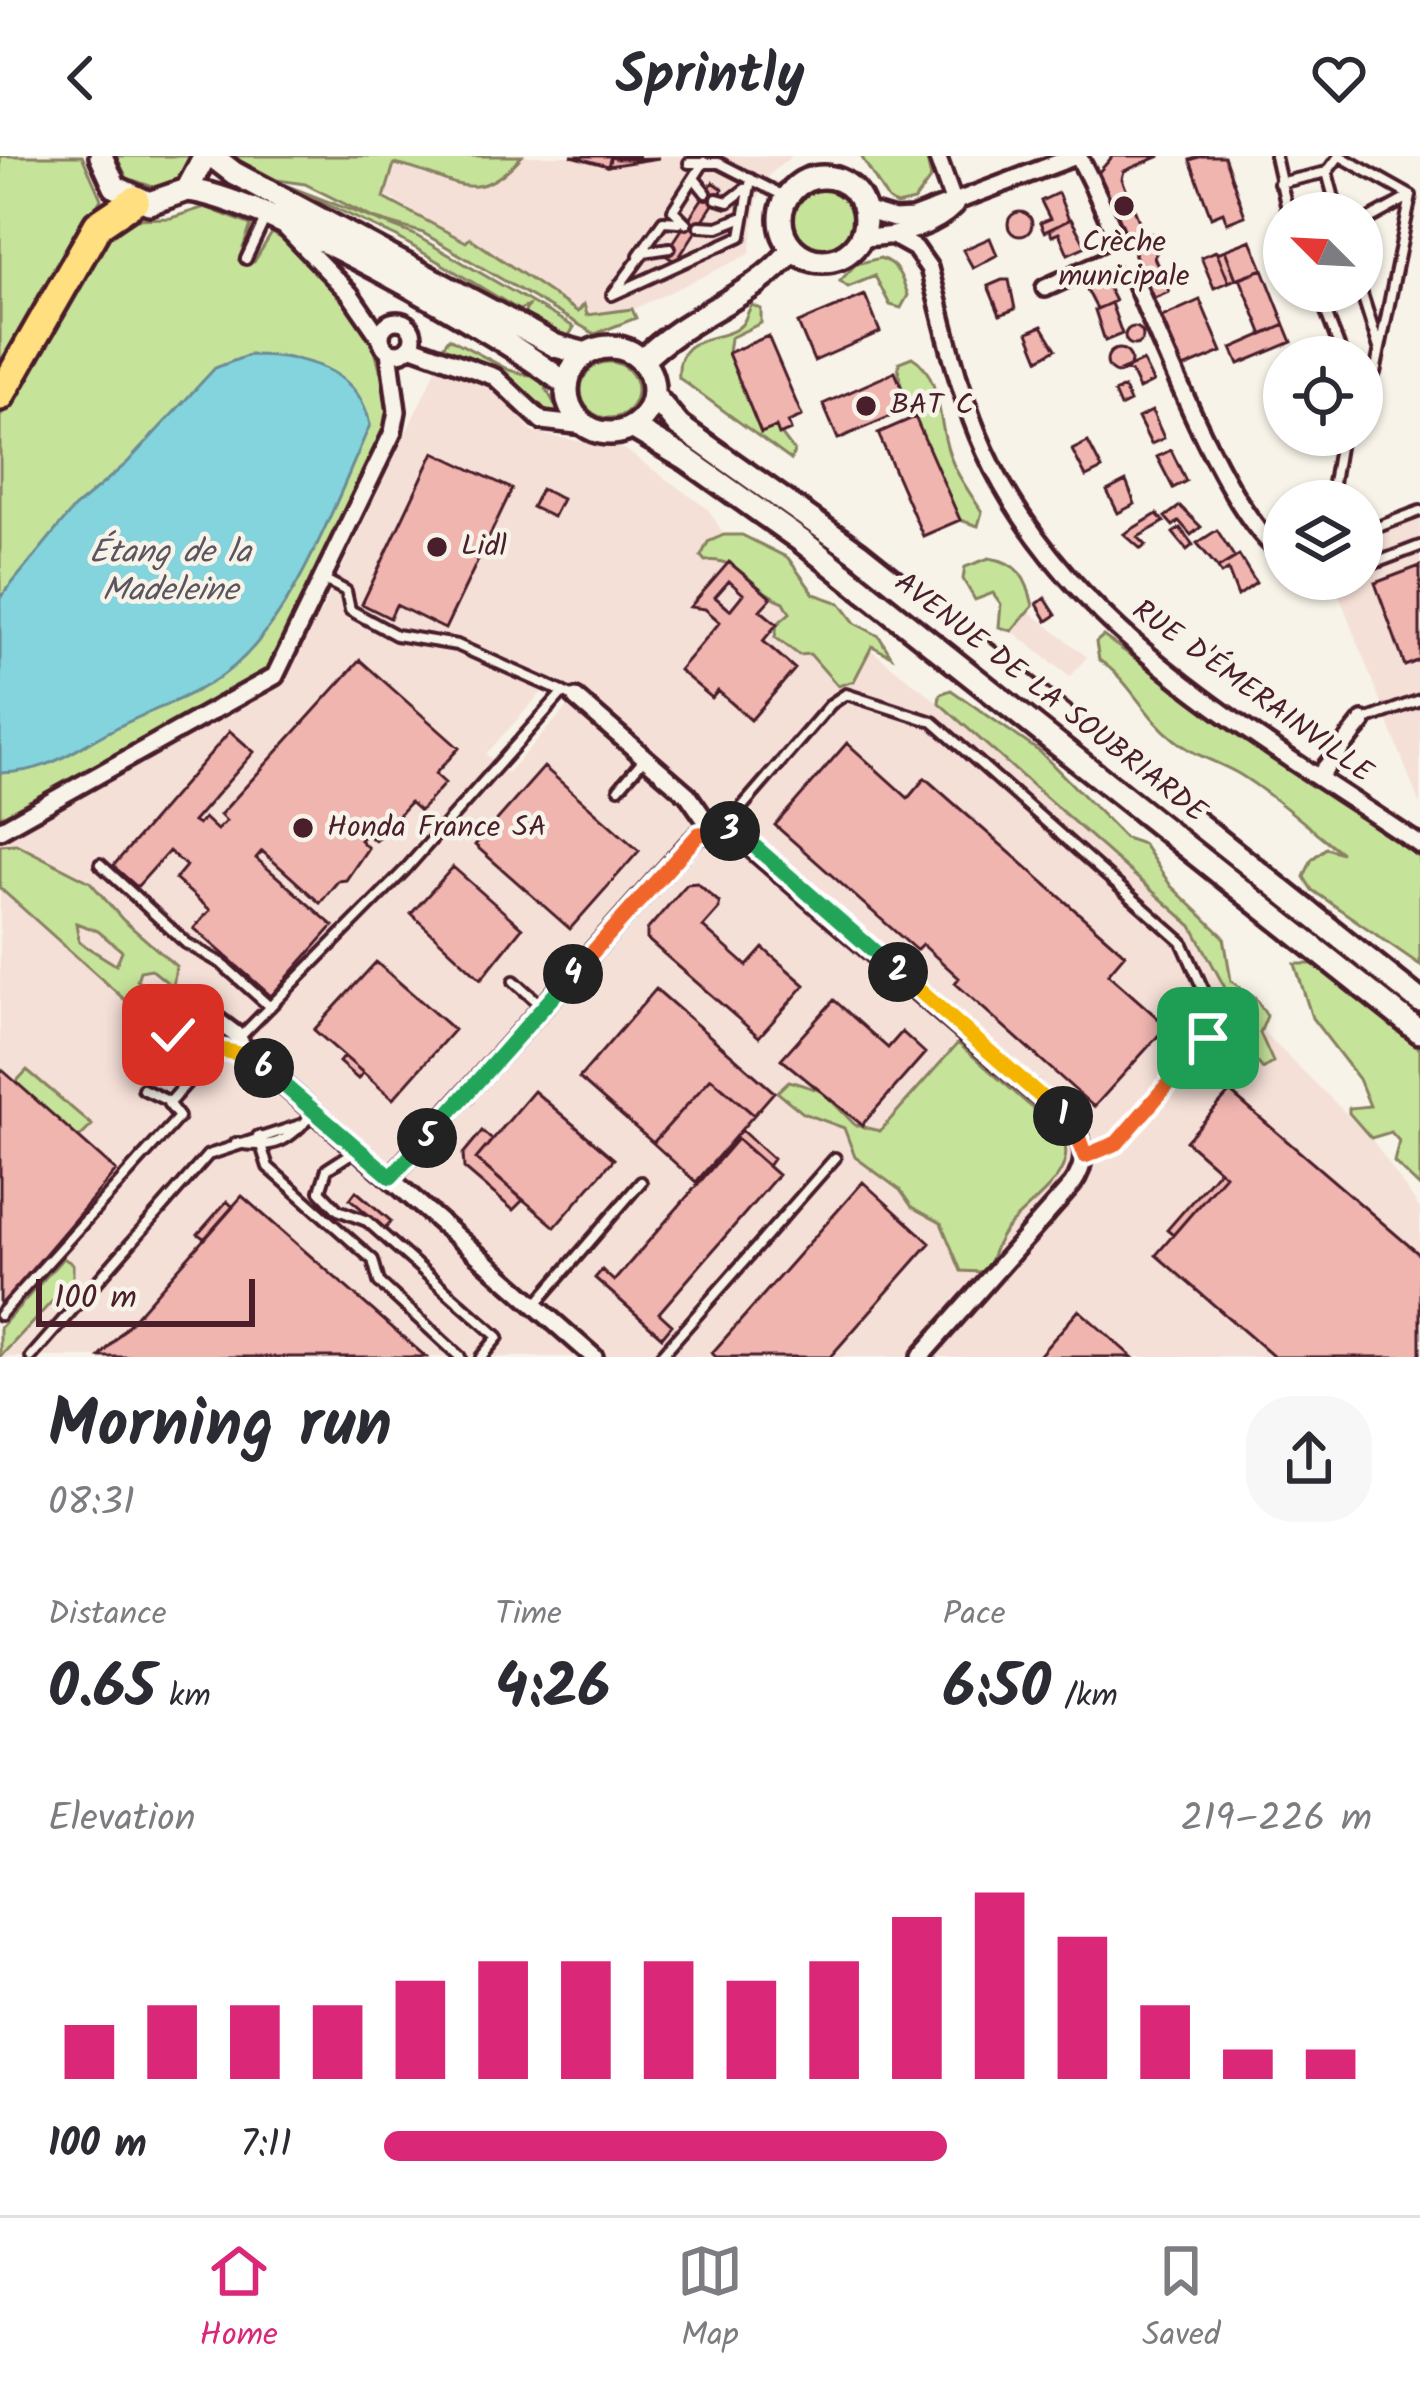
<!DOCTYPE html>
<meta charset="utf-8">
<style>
:root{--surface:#fff;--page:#f7f7f7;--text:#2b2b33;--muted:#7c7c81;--line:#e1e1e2;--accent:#db2777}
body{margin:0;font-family:Kalam,sans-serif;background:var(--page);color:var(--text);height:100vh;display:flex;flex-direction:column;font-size:45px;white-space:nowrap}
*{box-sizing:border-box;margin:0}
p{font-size:39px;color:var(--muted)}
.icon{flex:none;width:66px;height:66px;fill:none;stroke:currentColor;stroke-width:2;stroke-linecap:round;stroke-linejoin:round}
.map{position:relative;height:1201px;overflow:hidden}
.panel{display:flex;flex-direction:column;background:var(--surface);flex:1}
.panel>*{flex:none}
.needle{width:78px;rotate:294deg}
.fabs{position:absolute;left:1263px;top:36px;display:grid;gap:24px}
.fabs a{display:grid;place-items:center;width:120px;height:120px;border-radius:50%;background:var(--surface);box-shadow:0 3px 9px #0004;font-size:60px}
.scale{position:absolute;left:36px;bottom:30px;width:219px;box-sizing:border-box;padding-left:12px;border:6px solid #4a1f2b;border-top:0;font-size:33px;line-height:42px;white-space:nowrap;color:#4a1f2b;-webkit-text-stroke:9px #f7f3e8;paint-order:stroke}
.pin{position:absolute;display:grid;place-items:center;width:102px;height:102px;color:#fff;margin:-51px;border-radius:24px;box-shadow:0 6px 18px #0006}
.km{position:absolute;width:60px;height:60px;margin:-30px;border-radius:50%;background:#222;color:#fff;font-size:33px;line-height:60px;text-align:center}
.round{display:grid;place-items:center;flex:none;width:126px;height:126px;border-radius:48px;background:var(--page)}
.head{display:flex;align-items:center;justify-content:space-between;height:204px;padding:0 48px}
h1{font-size:66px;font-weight:800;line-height:90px}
.figures{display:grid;grid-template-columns:repeat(3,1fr);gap:18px;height:204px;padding:12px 48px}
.figures div{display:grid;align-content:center}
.figures b{font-size:60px;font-weight:800}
.figures small{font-size:33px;font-weight:400}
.figures p{font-size:33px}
.chart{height:336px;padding:24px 48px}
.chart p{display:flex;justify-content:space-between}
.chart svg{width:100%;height:216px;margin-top:12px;stroke:var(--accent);stroke-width:6}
ul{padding:0 48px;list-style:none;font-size:39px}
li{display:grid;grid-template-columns:192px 144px 1fr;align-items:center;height:90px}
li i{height:30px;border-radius:15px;background:var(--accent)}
header{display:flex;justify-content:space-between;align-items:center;height:156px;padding:0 48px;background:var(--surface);font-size:54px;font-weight:800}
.tab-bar{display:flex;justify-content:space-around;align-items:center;height:168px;border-top:3px solid var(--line);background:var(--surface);font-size:33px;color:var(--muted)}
.tab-bar a{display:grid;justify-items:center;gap:6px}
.tab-bar .on{color:var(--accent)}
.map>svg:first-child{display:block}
.built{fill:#f5e0d7;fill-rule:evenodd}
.green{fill:#c6e39a;stroke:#888162;stroke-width:3;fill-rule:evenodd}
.water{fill:#83d4dc;stroke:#6c8c95;stroke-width:3}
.building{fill:#f1b5b0;stroke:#4a1f2b;stroke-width:3;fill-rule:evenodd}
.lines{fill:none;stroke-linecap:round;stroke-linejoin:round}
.lane-casing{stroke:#4a1f2b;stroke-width:16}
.street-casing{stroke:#4a1f2b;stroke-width:24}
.secondary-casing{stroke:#4a1f2b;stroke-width:30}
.highway-casing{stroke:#4a1f2b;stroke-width:36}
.lane{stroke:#f7f3e8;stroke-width:8}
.street{stroke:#f7f3e8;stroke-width:15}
.secondary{stroke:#f7f3e8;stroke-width:21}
.highway{stroke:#ffdf80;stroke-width:27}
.split-1-casing{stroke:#fff;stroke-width:24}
.split-2-casing{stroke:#fff;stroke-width:24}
.split-3-casing{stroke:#fff;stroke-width:24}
.split-4-casing{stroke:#fff;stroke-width:24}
.split-5-casing{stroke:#fff;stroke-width:24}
.split-6-casing{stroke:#fff;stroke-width:24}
.split-7-casing{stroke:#fff;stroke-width:24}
.split-1{stroke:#f0652b;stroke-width:15}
.split-2{stroke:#f5b400;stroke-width:15}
.split-3{stroke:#22a559;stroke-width:15}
.split-4{stroke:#f0652b;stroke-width:15}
.split-5{stroke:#22a559;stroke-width:15}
.split-6{stroke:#22a559;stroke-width:15}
.split-7{stroke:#f5b400;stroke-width:15}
.poi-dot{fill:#4a1f2b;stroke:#f7f3e8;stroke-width:4.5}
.labels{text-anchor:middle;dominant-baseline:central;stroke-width:9;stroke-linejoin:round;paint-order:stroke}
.poi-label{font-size:30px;fill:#4a1f2b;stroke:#f7f3e8;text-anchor:start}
.street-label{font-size:30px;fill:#4a1f2b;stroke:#f7f3e8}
.water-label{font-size:33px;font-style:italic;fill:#5b5560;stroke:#f7f3e8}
</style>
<header><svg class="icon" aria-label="back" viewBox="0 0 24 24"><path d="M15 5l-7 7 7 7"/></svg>Sprintly<svg class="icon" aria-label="heart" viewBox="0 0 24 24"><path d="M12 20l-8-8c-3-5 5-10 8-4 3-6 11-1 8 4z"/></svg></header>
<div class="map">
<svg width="1420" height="1201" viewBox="0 0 1420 1201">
<rect width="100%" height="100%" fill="#f7f3e8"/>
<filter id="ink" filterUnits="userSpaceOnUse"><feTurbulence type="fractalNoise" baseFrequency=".00833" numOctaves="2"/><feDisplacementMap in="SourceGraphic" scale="24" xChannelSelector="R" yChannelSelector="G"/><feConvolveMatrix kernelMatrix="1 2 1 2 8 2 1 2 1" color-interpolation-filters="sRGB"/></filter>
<g filter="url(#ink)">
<path class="built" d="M522 0H792L770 18 757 44 750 98 615 162 578 157 381 36 393 8 465 31 507 17Z
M439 207 497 232 533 277 624 293 708 353 724 379 939 547 1192 770 1232 845 1371 982 1420 1053V1201H0V658L258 516 299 442 320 458ZM554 523 582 535 507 617 486 598Z
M1420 347V649L1333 423H1362V370Z
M1029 455 1087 501 1070 521 1012 475Z"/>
<path class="green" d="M0 0H82L101 43 0 223Z
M116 0H191L182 20 156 32 127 22Z
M231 0H522C471 57 452 18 394 8L384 42 466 86 470 82 578 156 584 148 587 159 632 153 636 162 595 178 423 77 373 62 305 28 277 24Z
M861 0H926L931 22 914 45 896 49 888 44Z
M285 29 413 78 574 171 567 183 524 158 528 150 519 154 397 81Z
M791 63a32 32 0 1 1 64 0a32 32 0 1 1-64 0Z
M205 51 251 69 239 104 254 106 272 77 296 91 369 172 390 251 383 282 273 512 0 661V261L112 74 129 63 171 62Z
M880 102C898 108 902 122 908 139L901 152 890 149 875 120 848 131 840 125 856 108Z
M752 149 761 153V167L730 182 728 197 761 276 776 271 794 295 791 304 679 222C675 172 727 189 743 167 747 161 748 154 752 149Z
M449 182 509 214 540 222 563 263 547 261 484 211 441 193Z
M912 201C942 218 938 268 949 297 956 319 971 338 982 356L978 370 960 364C944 328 894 243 899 206Z
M581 234a28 28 0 1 1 56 0a28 28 0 1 1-56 0Z
M685 282C938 462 1178 662 1420 855V866L681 289Z
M724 379H742L788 402 814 438 840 447 855 467 879 480 891 500 872 490 854 525 838 530 810 498 799 499 775 481 777 468 790 457 784 446C754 436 739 400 705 405L701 400 708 386Z
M989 402C1018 406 1027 422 1033 450L1012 475 999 471 1001 448 993 437 975 444 963 423 965 411Z
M1103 480 1420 702V809L1312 734 1304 721 1312 703 1326 692 1342 697C1308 671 1275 640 1239 618 1217 605 1194 600 1174 583 1143 559 1130 524 1099 504L1096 486Z
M951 534 1040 596 1125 682 1143 688 1171 730 1224 781 1231 825 1255 842 1267 860 1260 877 1273 906 1263 913 1229 872 1232 845 1192 770 939 547 940 538Z
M16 688 90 726 123 764 176 810 173 831 151 813 140 815 137 824 159 843 153 869 0 732V689ZM76 767 98 775 122 795 116 809 79 786Z
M1295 808H1315L1420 893V1031L1394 1006 1399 985 1391 976 1371 982 1349 957V952L1370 950 1359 923 1312 862Z
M183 859 203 864 218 878 185 877 178 869Z
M958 887 1059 975C1088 1020 1017 1050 999 1084 991 1097 994 1105 981 1116L961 1115 941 1067 912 1051 900 1034 855 1001 844 972 803 957 777 936 789 925 822 935 855 969 880 975Z
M27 914 92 969 79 982 16 926Z
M63 1102 73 1108V1123L0 1201V1172Z"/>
<path class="water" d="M249 199C302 199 359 211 370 269 336 345 291 471 223 519 190 542 151 554 116 572 72 594 52 616 0 617V442L74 352 126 308 215 212Z"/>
<path class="building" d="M571 0H640H611L608 10Z
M611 0 616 3 659 2 608 10Z
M1113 0H1160L1124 15 1122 23 1143 75 1165 82 1154 101 1169 136 1152 143 1098 17Z
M1202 0H1224L1245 60 1227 67 1223 56 1211 61 1190 4Z
M713 26 723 33 676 106 665 99Z
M1058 37 1069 64 1044 76 1040 67 1050 63 1041 45Z
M1008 68a12 12 0 1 1 24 0a12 12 0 1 1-24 0Z
M1071 63 1086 90 1068 98 1059 77 1052 80 1049 74Z
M990 82 997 99 973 112 963 94Z
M1251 84 1263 113 1236 123 1225 94Z
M1225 94 1236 123 1229 126 1217 97Z
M1216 95 1229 126 1214 132 1201 101Z
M1263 113 1285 169 1263 179 1240 122Z
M1102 120 1115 145 1097 153 1084 128Z
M1002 124H1009L1015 153 1000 159 988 130Z
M865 139 880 176 814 205 798 167Z
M1200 144 1222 196 1181 213 1160 162Z
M1111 147 1122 178 1105 185 1095 154Z
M1285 169 1292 186 1239 208 1232 192Z
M1042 170 1056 193 1039 203 1028 176Z
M1125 180a9 9 0 1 1 18 0a9 9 0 1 1-18 0Z
M768 180 802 260 788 266 791 274 779 279 776 271 761 277 728 197Z
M1107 205a12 12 0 1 1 24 0a12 12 0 1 1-24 0Z
M1143 205 1153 226 1139 233 1131 216 1122 214Z
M895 216 910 252 838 283 823 248Z
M1124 232 1130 246 1120 251 1114 237Z
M1152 255 1164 282 1151 288 1138 262Z
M915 261 960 364 923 380 878 277Z
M1088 286 1102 313 1086 321 1072 294Z
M1171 294 1186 325 1173 332 1157 301Z
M434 296 512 333 445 473 396 449 390 462 362 448Z
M1126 325 1135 348 1118 357 1107 335Z
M541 333 562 343 553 361 532 351Z
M1180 350 1201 371 1191 379 1179 365 1173 370 1165 361Z
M1157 358 1164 366 1138 381 1146 389 1141 393 1124 378Z
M1180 372 1193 389 1187 394 1173 377Z
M1217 374 1235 402 1218 412 1197 387Z
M1239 399 1256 427 1238 440 1228 414 1221 418 1218 412Z
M729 406 771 442 760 454 777 468 763 485 795 513 751 564 718 535 712 542 679 514 720 466 705 453 690 451ZM729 425 743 438 730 454 715 441Z
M1420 410V504L1405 510 1375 427Z
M1045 442 1056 459 1047 465 1037 448Z
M360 504 459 592 435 618 445 627 420 655 410 646 375 685 366 677 360 684 368 692 346 724 338 725 320 747 262 695 256 702 333 770 271 840 194 772 210 754 175 723 186 710 169 695 137 731 113 710 230 575 254 596 193 666 198 669 204 662 217 674 226 665 220 659Z
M847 587 908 642 925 622 1125 798 1108 818 1167 870 1094 951 955 827 959 822 922 788 916 794 775 669Z
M544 611 639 695 570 773 475 689Z
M453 711 522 772 481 823 411 758Z
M697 727 719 746V753L703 771 747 810 763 792 805 829 759 881 647 783V774L687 728Z
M376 806 454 874 393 943 314 874Z
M656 833 774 936 754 959 711 922 653 987 579 922Z
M834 844 888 892 902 876 925 897 862 969 781 903Z
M344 900 363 917 358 923 339 906Z
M0 912 116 1015 0 1151Z
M711 922 754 959 696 1026 653 987Z
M534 935 614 1003 555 1071 476 1003Z
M1230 936 1420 1099V1201H1274L1156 1099 1225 1019 1186 985Z
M741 974 773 1003 768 1010 735 981Z
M482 975 492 984 476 1003 523 1044 513 1054 464 1012 463 998Z
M737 983 778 1019 659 1157 672 1169 662 1181 595 1122 602 1114 614 1125Z
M1219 1014 1225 1019 1173 1079 1167 1074Z
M863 1026 930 1087 830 1201H716L712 1197Z
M356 1035 391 1065 385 1073 350 1043Z
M242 1040 426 1201H100Z
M227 1045 233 1051 205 1083 198 1078Z
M1079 1154 1132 1201H1038Z"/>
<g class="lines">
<defs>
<path id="lane" d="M1275 0 1288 57
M1340 0 1411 40 1375 217 1362 226
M689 7H719L786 41
M1327 16 1338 57
M694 22 706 37
M1279 27 1327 16 1339 0
M717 43 728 46 745 33
M686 67 673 54 704 6
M1362 67 1411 40
M699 70 718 71 743 61
M639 99 663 65 679 66
M246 103 266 61
M1318 135 1343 201
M1361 135 1379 192
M613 138 644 96 670 92
M612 139 741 80 751 23
M1330 345 1341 279
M1362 377 1420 355
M1362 412 1420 390
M325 424 346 435 350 454 396 479 457 489 576 542
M1328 425 1334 423
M1365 564 1420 544
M619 632 644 603
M732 676 742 651 831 548 846 538 933 566 1182 786 1216 862 1213 875 1117 987 1085 1000
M100 708 186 787 221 807 270 851
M514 825 542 850
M239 882 404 715 563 536
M143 933 170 946 218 892
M258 980 268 1011 373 1104 379 1126 460 1201
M236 987C275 994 289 985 314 956
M355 995 327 1013 320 1035 338 1054 367 1065 498 1181 481 1201
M536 1148 641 1026
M0 1159 179 961 168 947
M31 1201 208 999 303 968
M660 1201 835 1002"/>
<path id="street" d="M937 0 955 50
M1078 0C1126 84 1216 358 1284 398
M864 54 894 63 912 62 1076 0
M285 71 350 138 381 183
M895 81 915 92 929 112C946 174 958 236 985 295 1069 479 1260 580 1420 689
M861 82C894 81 931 75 955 50
M1045 132 1125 96
M381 181a16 16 0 1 1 32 0a16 16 0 1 1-32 0Z
M410 190 495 221 542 265 585 270
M576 542 688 639 713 675
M1319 620 1363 565
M0 674 275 520 393 276 397 255 389 195
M192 846 235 878 248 898 177 884 169 865 177 852Z
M248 898 594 1201
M391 1021 687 690 699 678 732 676 1063 961C1085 982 1090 1004 1072 1029L920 1201"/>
<path id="secondary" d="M101 0 115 31 149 47 187 34 205 0
M212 0 234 17 556 190 586 198
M781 63a42 42 0 1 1 84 0a42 42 0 1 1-84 0Z
M187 34C260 40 506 179 567 229
M567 234a43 43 0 1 1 86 0a43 43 0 1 1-86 0Z
M642 205C691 156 753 143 793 93
M653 239 679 270 858 397 1420 845
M632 271 686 303 803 386 1420 876"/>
<path id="highway" d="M0 240 98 69 135 44"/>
</defs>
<use href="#lane" class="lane-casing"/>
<use href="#street" class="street-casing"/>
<use href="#secondary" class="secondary-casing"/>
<use href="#highway" class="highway-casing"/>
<use href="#lane" class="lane"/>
<use href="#street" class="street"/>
<use href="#secondary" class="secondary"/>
<use href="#highway" class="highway"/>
</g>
</g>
<g class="lines" filter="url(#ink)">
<defs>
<path id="split-1" d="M1063 960 1077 977 1085 1000 1117 987 1208 882"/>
<path id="split-2" d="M898 816 1063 960"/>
<path id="split-3" d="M730 675 752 688 898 816"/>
<path id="split-4" d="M573 818 699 678 730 675"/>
<path id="split-5" d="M427 982 573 818"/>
<path id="split-6" d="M264 912 391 1021 427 982"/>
<path id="split-7" d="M173 879C195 899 235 886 264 912"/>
</defs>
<use href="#split-1" class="split-1-casing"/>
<use href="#split-2" class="split-2-casing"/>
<use href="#split-3" class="split-3-casing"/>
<use href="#split-4" class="split-4-casing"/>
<use href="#split-5" class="split-5-casing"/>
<use href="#split-6" class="split-6-casing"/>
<use href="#split-7" class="split-7-casing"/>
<use href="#split-1" class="split-1"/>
<use href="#split-2" class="split-2"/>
<use href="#split-3" class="split-3"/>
<use href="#split-4" class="split-4"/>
<use href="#split-5" class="split-5"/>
<use href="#split-6" class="split-6"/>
<use href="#split-7" class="split-7"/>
</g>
<g class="poi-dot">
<circle cx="1124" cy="50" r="12"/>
<circle cx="866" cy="250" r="12"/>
<circle cx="437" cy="391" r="12"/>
<circle cx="303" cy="672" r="12"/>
</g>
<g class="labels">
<g class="poi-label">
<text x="1124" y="87" text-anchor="middle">Crèche<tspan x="1124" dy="34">municipale</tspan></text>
<text x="890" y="250">BAT C</text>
<text x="461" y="391">Lidl</text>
<text x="327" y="672">Honda France SA</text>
</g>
<g class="street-label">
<text transform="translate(1252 536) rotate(36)">RUE D'ÉMERAINVILLE</text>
<text transform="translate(1050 542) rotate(38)">AVENUE DE LA SOUBRIARDE</text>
</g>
<g class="water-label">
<text x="170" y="397">Étang de la<tspan x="170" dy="38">Madeleine</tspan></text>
</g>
</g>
</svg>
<div class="fabs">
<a><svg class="needle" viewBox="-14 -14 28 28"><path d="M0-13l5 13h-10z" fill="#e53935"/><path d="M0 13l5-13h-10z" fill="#7c7c81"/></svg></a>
<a><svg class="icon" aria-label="locate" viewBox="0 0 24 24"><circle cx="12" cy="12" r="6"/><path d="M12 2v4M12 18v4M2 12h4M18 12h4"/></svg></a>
<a><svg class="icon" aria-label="layers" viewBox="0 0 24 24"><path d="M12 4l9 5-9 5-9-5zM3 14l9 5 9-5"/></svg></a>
</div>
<div class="scale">100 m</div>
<div class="pin" style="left:1208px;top:882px;background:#1e9e55"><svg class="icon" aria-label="arrive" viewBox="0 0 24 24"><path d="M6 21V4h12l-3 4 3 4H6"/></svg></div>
<div class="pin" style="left:173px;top:879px;background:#d93025"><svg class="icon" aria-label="check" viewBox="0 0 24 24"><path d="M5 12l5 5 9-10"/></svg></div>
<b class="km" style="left:1063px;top:960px">1</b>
<b class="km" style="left:898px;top:816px">2</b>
<b class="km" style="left:730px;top:675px">3</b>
<b class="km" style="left:573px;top:818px">4</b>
<b class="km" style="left:427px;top:982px">5</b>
<b class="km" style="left:264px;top:912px">6</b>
</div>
<section class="panel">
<div class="head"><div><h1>Morning run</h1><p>08:31</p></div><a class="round"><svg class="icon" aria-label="share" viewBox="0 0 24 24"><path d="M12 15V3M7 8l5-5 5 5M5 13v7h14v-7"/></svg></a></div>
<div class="figures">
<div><p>Distance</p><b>0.65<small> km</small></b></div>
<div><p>Time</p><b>4:26</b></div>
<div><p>Pace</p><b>6:50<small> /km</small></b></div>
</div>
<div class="chart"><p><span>Elevation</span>219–226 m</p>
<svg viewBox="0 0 160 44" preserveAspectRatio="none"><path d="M5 44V33M15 44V29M25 44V29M35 44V29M45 44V24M55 44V20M65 44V20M75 44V20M85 44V24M95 44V20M105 44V11M115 44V6M125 44V15M135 44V29M145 44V38M155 44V38"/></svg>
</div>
<ul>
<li><b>100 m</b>7:11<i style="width:57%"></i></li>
</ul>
</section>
<nav class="tab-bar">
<a class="on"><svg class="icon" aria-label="home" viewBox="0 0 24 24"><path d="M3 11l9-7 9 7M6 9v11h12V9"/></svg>Home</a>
<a><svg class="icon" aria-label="map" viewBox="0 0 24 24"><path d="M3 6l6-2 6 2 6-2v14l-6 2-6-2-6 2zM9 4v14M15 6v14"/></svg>Map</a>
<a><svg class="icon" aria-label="saved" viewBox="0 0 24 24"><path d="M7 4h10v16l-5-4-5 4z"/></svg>Saved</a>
</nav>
